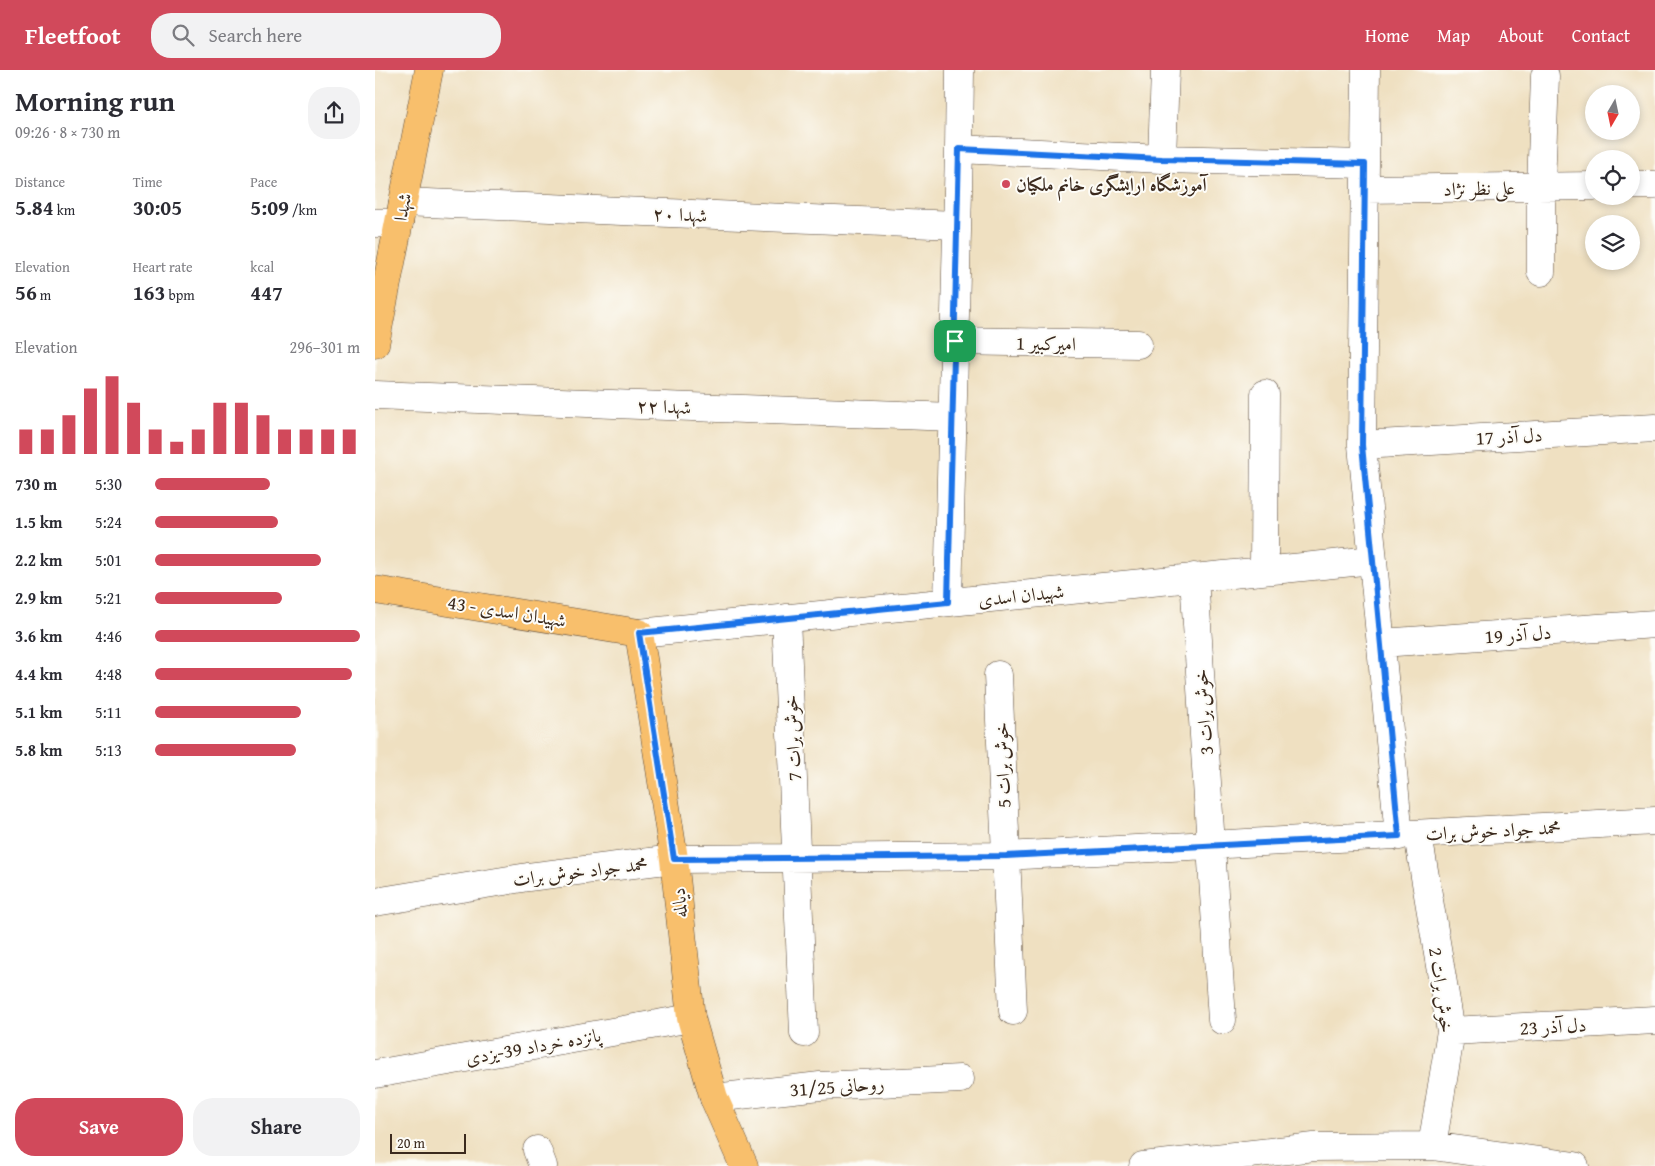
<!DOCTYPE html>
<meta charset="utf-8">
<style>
:root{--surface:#fff;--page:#f2f2f3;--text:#2b2b33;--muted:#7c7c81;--accent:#d1495b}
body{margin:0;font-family:"Gentium Book Plus",Amiri,serif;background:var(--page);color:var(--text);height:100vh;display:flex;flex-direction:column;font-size:19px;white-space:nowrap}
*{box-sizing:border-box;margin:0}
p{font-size:16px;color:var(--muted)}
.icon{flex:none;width:28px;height:28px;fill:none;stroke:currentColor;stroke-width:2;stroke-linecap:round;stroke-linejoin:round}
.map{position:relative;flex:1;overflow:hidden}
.panel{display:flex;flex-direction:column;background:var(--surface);width:375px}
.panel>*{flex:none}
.needle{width:32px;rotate:189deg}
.tools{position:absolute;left:1210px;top:15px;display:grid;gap:10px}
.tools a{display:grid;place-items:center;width:55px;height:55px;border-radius:50%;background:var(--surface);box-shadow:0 2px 8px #0003;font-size:25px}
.scale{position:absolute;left:15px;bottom:12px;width:76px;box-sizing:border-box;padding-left:5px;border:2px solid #3b2a1e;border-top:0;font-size:14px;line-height:18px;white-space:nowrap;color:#3b2a1e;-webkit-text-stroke:4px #fdfcf7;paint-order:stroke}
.pin{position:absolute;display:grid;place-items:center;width:42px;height:42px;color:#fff;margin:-21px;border-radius:10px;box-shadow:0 2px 8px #0006}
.round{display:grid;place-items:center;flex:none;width:52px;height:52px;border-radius:20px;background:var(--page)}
.headline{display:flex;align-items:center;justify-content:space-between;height:85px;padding:0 15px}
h1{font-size:28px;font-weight:600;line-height:38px}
.figures{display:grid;grid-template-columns:repeat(3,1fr);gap:8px;height:85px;padding:5px 15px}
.figures div{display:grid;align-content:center}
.figures b{font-size:21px;font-weight:600}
.figures small{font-size:14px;font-weight:400}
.figures p{font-size:14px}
.chart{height:140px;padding:10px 15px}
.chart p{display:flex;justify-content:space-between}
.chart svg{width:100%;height:90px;margin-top:5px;stroke:var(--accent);stroke-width:6}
.action{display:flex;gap:10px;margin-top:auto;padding:10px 15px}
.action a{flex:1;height:58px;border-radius:20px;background:var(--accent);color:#fff;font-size:20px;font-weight:600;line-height:58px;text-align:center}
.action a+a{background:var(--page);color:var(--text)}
ul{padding:0 15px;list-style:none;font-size:16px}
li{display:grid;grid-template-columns:80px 60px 1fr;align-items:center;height:38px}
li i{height:12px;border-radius:6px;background:var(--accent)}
header{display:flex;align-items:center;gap:30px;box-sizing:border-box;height:70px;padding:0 25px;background:var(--accent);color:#fff}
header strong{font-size:24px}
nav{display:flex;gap:28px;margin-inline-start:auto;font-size:18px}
.search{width:350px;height:45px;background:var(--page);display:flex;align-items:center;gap:12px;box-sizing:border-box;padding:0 18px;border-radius:20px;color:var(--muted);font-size:19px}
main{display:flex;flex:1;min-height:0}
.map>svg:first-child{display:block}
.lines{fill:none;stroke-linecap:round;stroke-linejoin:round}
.minor-casing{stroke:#564536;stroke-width:29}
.major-casing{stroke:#564536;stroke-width:29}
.minor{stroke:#fff;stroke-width:28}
.major{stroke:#f8bf6c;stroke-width:28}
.route-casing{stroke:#fff;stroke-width:10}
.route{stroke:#1a73e8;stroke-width:6}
.poi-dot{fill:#d1495b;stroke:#fdfcf7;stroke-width:2}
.labels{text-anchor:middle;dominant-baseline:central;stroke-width:4;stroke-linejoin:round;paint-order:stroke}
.poi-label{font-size:19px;font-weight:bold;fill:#3b2a1e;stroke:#fdfcf7;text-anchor:start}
.street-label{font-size:19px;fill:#3b2a1e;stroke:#fdfcf7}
</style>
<header>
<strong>Fleetfoot</strong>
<div class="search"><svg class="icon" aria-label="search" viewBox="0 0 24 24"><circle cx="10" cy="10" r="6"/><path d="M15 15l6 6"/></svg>Search here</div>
<nav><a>Home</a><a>Map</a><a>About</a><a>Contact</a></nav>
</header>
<main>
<section class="panel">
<div class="headline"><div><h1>Morning run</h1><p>09:26 · 8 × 730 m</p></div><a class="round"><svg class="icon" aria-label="share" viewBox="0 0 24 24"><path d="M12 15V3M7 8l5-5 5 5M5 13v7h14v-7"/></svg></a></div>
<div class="figures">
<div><p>Distance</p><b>5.84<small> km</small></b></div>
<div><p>Time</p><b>30:05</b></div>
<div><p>Pace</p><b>5:09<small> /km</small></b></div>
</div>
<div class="figures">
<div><p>Elevation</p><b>56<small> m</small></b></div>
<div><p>Heart rate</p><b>163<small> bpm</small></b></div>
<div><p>kcal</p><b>447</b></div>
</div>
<div class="chart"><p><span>Elevation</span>296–301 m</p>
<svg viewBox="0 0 160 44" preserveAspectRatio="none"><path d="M5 44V32M15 44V32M25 44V25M35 44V12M45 44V6M55 44V19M65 44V32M75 44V38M85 44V32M95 44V19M105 44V19M115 44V25M125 44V32M135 44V32M145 44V32M155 44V32"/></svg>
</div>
<ul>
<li><b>730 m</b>5:30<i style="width:56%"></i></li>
<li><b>1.5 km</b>5:24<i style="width:60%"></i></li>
<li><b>2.2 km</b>5:01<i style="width:81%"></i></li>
<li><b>2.9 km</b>5:21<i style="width:62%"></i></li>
<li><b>3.6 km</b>4:46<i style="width:100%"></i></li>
<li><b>4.4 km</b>4:48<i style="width:96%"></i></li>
<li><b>5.1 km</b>5:11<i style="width:71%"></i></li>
<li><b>5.8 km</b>5:13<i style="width:69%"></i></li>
</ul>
<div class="action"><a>Save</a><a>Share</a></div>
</section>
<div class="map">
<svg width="1280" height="1096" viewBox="0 0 1280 1096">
<rect width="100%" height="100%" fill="#fdfcf7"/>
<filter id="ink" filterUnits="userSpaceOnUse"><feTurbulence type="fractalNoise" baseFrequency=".02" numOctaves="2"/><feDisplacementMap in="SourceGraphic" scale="10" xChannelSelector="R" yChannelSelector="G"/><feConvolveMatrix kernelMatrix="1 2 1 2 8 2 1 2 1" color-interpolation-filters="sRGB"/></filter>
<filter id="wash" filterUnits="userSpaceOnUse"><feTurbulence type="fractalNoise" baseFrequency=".0096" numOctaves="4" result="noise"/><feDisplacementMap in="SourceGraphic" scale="20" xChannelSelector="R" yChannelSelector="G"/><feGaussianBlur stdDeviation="1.12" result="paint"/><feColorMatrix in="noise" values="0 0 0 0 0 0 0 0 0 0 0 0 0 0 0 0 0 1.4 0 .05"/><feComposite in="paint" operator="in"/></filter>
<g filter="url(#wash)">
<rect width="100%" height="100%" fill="#efe0c1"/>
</g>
<g filter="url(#ink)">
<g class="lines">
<defs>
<path id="minor" d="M991 0 987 375 1024 766
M584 79 787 89 990 94
M787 89 790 0
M1256 115H1280
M990 119 1219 116
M28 132 582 155
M0 153H24
M1166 202V117L1170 6
M580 271 763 274
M0 325 578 347
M987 375 1280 358
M889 500 890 324
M819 507 847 950
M573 532 584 79 585 0
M411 548 429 963
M264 563 998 490
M1006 573 1280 554
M623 605 638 941
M1043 765 1076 961 1057 1076
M0 832 153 807 299 789 631 786 1280 751
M1076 961 1280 950
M0 1004 316 948
M339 1028 445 1016 585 1009
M162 1080 168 1096
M768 1096 939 1077 1057 1076 1200 1096"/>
<path id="major" d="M0 274 54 0
M0 520 264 563 299 789 316 948 339 1028 369 1096"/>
</defs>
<use href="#minor" class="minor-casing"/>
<use href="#major" class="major-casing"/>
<use href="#minor" class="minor"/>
<use href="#major" class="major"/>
</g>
</g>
<g class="lines" filter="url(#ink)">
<defs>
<path id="route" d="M584 79 787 89 990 94 987 375 1024 766 631 786 299 789 264 563 573 532Z"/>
</defs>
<use href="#route" class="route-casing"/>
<use href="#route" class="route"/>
</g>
<circle class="poi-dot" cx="631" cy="114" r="5"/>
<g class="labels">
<g class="poi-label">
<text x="641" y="114">آموزشگاه ارایشگری خانم ملکیان</text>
</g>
<g class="street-label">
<text transform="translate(1104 118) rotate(-1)">علی نظر نژاد</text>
<text transform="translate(27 137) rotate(-79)">شهدا</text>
<text transform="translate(305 144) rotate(2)">شهدا ۲۰</text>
<text transform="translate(671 273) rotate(1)">امیرکبیر 1</text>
<text transform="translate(289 336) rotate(2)">شهدا ۲۲</text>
<text transform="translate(1134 366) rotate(-3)">دل آذر 17</text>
<text transform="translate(646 525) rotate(-6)">شهیدان اسدی</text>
<text transform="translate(132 541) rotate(9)">شهیدان اسدی - 43</text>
<text transform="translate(1143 564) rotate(-4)">دل آذر 19</text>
<text transform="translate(828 642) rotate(-94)">خوش برات 3</text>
<text transform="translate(417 668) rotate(-93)">خوش برات 7</text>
<text transform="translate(627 695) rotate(-92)">خوش برات 5</text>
<text transform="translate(1118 760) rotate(-3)">محمد جواد خوش برات</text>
<text transform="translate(205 801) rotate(-7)">محمد جواد خوش برات</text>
<text transform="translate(304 833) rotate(-96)">دیالمه</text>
<text transform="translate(1067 920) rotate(82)">خوش برات 2</text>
<text transform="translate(1178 956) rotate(-3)">دل آذر 23</text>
<text transform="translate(158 976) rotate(-10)">پانزده خرداد 39-یزدی</text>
<text transform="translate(462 1016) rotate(-4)">روحانی 31/25</text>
</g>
</g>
</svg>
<div class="tools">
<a><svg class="needle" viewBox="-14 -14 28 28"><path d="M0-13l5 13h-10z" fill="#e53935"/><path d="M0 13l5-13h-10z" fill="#7c7c81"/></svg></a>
<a><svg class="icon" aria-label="locate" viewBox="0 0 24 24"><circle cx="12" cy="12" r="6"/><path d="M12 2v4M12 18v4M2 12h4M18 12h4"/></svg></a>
<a><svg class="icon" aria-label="layers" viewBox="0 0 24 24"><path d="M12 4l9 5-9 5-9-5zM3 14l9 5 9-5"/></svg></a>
</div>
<div class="scale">20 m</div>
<div class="pin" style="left:580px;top:271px;background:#1e9e55"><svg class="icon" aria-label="arrive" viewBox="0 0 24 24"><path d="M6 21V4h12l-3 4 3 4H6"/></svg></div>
</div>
</main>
